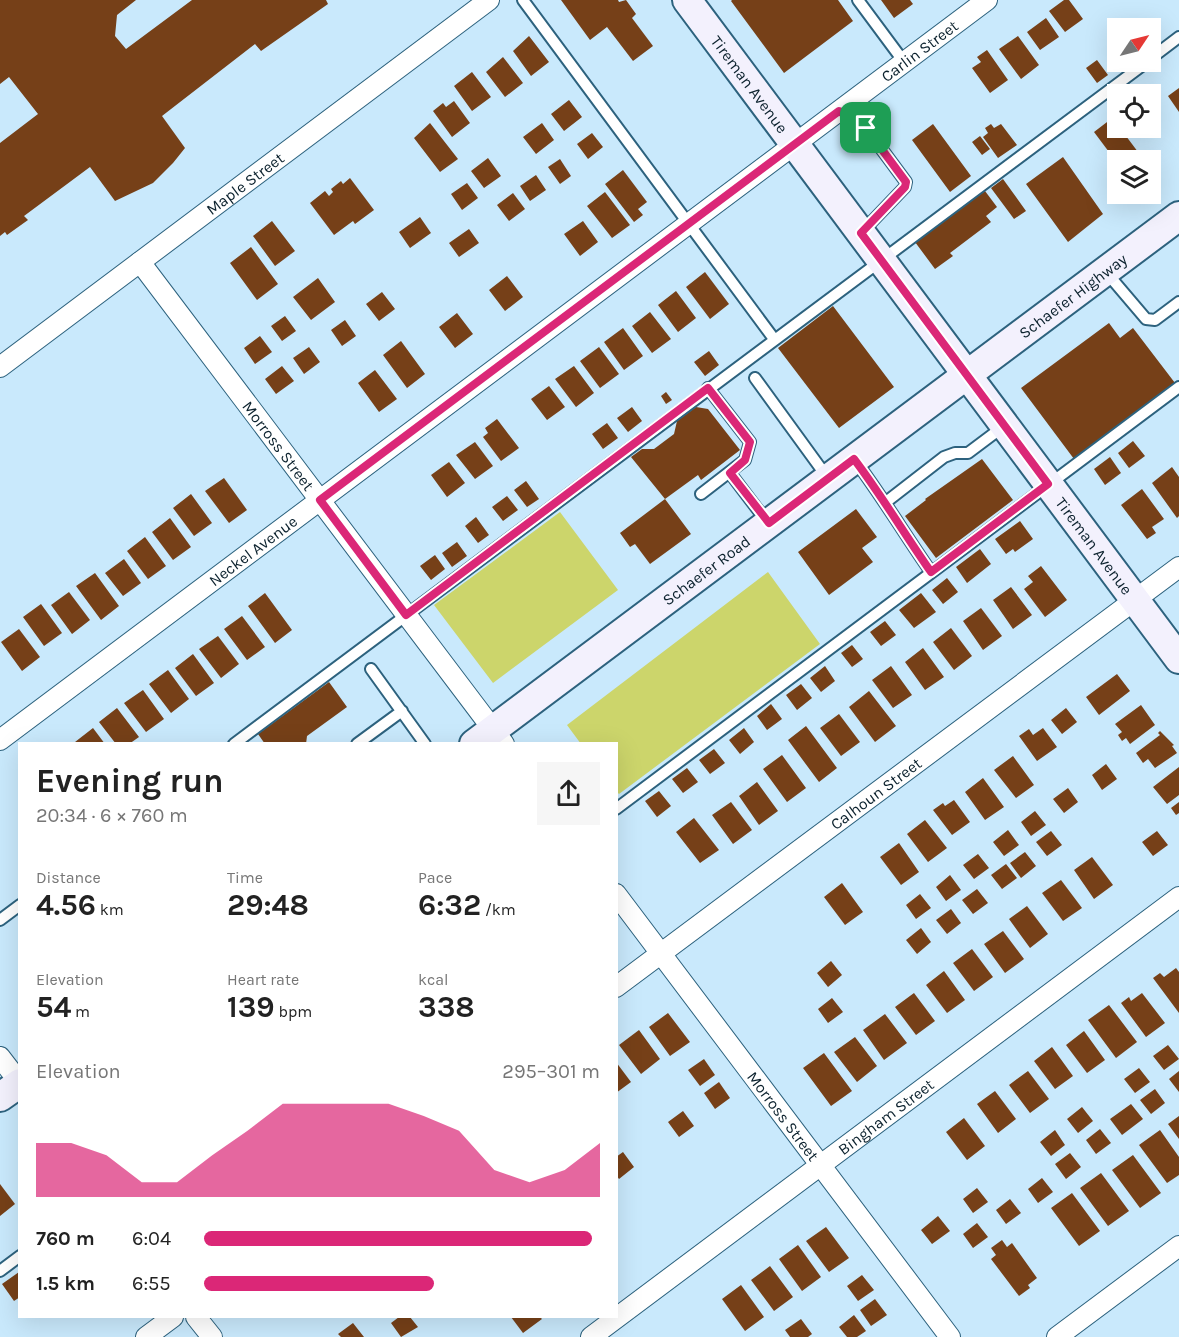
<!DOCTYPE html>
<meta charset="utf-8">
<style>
:root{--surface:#fff;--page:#f6f6f6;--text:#222;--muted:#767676;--accent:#db2777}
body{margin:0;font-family:Karla,sans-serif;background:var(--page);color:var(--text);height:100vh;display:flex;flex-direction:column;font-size:22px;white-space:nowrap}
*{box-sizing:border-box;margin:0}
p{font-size:20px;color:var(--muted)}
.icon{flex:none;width:33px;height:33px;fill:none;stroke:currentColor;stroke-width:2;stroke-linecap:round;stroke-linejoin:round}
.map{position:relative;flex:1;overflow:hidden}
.side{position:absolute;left:18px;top:742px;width:600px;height:576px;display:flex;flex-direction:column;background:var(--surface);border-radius:0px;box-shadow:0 6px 24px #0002}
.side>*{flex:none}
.needle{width:39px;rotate:55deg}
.controls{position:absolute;left:1107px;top:18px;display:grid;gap:12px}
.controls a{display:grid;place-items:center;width:54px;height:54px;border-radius:0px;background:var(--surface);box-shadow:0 6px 24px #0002;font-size:30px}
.pin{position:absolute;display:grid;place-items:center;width:51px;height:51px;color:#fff;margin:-26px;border-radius:12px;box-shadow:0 3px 9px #0006}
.round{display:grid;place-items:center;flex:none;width:63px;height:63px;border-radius:0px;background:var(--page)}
.head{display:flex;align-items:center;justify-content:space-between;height:102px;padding:0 18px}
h1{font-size:33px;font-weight:700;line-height:45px}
.metrics{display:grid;grid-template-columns:repeat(3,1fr);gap:9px;height:102px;padding:6px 18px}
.metrics div{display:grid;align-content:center}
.metrics b{font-size:30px;font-weight:700}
.metrics small{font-size:16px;font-weight:400}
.metrics p{font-size:16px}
.chart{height:168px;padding:12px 18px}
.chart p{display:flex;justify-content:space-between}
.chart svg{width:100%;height:108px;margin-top:6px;fill:var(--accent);opacity:.7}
ul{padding:0 18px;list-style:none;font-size:20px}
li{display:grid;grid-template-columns:96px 72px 1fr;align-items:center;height:45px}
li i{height:15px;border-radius:8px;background:var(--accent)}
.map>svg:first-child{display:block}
.green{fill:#ccd56b}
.building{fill:#764018}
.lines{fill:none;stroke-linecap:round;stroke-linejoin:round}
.lane-casing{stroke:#2d627e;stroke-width:14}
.street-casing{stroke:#2d627e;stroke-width:22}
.secondary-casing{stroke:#2d627e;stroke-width:32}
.lane{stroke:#fff;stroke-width:10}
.street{stroke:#fff;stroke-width:20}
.secondary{stroke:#f3f1fd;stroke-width:28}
.route-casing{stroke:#fff;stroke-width:12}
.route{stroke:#db2777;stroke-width:8}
.labels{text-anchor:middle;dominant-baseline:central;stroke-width:6;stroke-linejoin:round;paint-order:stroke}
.street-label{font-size:16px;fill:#0b212d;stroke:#e8f3f9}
</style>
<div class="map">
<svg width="1179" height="1337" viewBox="0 0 1179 1337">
<rect width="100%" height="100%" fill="#c9e9fc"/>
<path class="green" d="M560 512 618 590 493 683 434 605Z
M768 572 820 644 619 794 616 791V744H581L567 725Z"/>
<path class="building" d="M0 0H136L117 15 115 36 126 49 192 0H326L328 4 261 51 255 44 162 116 185 148 173 163 153 183 115 201 90 167 24 216 28 220 7 235 5 232 0 236V143L38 114 9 77 0 84Z
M561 0H618L619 2 626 0 636 14 632 18 653 46 633 61 607 27 590 40Z
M732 0H838L853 21 784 73 731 1Z
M881 0H910L913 4 894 18Z
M1064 0H1069L1083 19 1065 32 1049 11Z
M1046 18 1059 37 1040 50 1027 32Z
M529 36 549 62 531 76 513 51Z
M1018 36 1039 65 1021 79 999 49Z
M987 50 1008 80 990 93 972 68 981 62 977 57Z
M503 57 523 83 505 97 486 72Z
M1097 60 1108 75 1097 83 1086 68Z
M472 72 491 97 472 111 454 86Z
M1179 88V112L1168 96Z
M569 100 582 117 564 131 551 114Z
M454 101 470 123 452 137 433 111 443 103 446 107Z
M1118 108V128H1120L1144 160H1118V164L1094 132 1111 119 1108 115Z
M430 123 458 159 440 172 414 138Z
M542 123 554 140 536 154 523 137Z
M933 124 971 176 950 192 912 140Z
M991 124 994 128 1001 124 1017 145 998 158 983 137 988 133 985 128Z
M592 133 603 147 588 159 577 144Z
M980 136 990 149 982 155 972 142Z
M1063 157 1103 214 1068 242 1026 184Z
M488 158 501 176 484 188 471 171Z
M560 159 571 176 560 184 548 167Z
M623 170 647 202 638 209 643 215 634 222 605 184Z
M536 175 546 190 530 201 520 186Z
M350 178 374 210 355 224 353 221 334 235 310 203 325 191 329 196 333 192 331 189 341 181 343 184Z
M1003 179 1026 211 1014 219 991 188Z
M467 183 478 198 462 210 451 194Z
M985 191 997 207 986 216 991 222 950 253 953 256 935 269 915 242Z
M605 192 630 225 612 238 587 206Z
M513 193 525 209 509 221 497 205Z
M420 217 431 233 410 248 399 232Z
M272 221 295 251 275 266 253 236Z
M583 221 598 242 580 256 564 234Z
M469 229 479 243 459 257 449 243Z
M251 247 278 284 257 300 230 263Z
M705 272 729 304 710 319 686 287Z
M507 276 523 297 505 311 489 290Z
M318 278 335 302 311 320 293 297Z
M676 291 696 318 678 332 658 305Z
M382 292 395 309 379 321 366 304Z
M833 306 894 387 839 428 778 348Z
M650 312 671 339 652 353 632 326Z
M457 313 473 334 455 348 439 327Z
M285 316 296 331 282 341 271 326Z
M345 320 356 336 342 346 331 330Z
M1109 323 1120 338 1133 328 1175 383 1074 459 1021 388Z
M623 328 643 356 624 370 604 342Z
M260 336 272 352 255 364 244 348Z
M401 341 425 374 407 388 383 355Z
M309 347 320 362 304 374 293 358Z
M599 347 619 374 600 388 580 361Z
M709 351 719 365 705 376 694 362Z
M282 366 294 381 276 394 265 379Z
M574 366 594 393 576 407 555 379Z
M375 370 397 399 379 412 358 383Z
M549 386 565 407 547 420 531 399Z
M666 392 672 400 666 404 661 396Z
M632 407 642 421 628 432 617 418Z
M696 407 708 409 740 450 701 480 698 475 665 499 631 457 642 449H654L674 434 677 421Z
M497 419 519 448 501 461 483 437 488 433 485 428Z
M607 423 618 438 603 449 592 434Z
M1133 441 1145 456 1129 468 1118 453Z
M475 442 493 466 475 479 456 455Z
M1110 457 1121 473 1105 485 1094 469Z
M982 459 1013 500 936 558 905 516 926 500 925 499Z
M449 462 465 483 447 497 431 475Z
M1172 467 1179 477V516L1177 518 1152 483Z
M224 478 247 510 229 523 205 491Z
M526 481 539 499 527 507 514 490Z
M1142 489 1164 519 1152 527 1156 533 1147 539 1121 505Z
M191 494 212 523 194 536 173 508Z
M507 496 518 510 503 521 492 507Z
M665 499 691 534 650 564 635 544 630 547 620 533Z
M856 509 877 537 862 548 873 562 829 595 798 552Z
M476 517 489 535 478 543 465 526Z
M170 518 191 547 173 560 152 532Z
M1020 521 1033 539 1015 552 1013 549 1006 554 995 539Z
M145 537 166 566 148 579 127 551Z
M457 542 467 556 452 567 442 553Z
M980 549 991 564 967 583 956 567Z
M435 555 445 569 431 580 420 566Z
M124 559 141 583 123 596 105 573Z
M1041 566 1067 600 1045 617 1024 589 1033 582 1028 576Z
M95 573 119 606 101 620 76 586Z
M947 578 958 592 943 604 932 590Z
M1011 587 1032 615 1013 629 993 600Z
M69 592 90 620 72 634 51 605Z
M265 593 292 630 275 643 248 606Z
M921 593 936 612 914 628 899 610Z
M41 604 62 633 44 646 23 617Z
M981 608 1002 636 983 650 963 621Z
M242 616 265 647 247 660 224 629Z
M885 621 896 635 881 646 870 632Z
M951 628 972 656 954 670 933 642Z
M19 629 40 657 22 671 1 642Z
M218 636 239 664 221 678 199 649Z
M852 645 863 659 852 667 841 653Z
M923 648 944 677 925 690 905 662Z
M193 654 214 683 196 696 175 668Z
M825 666 835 681 821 692 810 678Z
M891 666 912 695 893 708 872 680Z
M168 670 189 699 171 713 149 684Z
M1117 674 1130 691 1099 715 1086 697Z
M329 682 347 707 307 736 306 744H265L258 734Z
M801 684 812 698 797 710 786 695Z
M143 690 164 719 146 732 124 703Z
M869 691 896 726 875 742 849 707Z
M771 704 782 719 767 730 757 716Z
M1141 705 1155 725 1130 744 1126 738 1122 741 1118 735 1122 732 1115 724Z
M117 708 139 737 129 744H116L99 722Z
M1066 708 1077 722 1062 734 1051 720Z
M839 714 860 742 841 756 820 728Z
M806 726 837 768 819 782 788 740Z
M93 728 105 744H76L75 742Z
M744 728 754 742 740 754 729 740Z
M1043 728 1057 747 1037 761 1019 736 1029 729 1033 735Z
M1160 731 1174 745 1172 746 1177 753 1155 768 1148 759 1143 763 1136 753 1160 735 1158 733Z
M714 749 725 763 710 774 699 760Z
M782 755 806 788 787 802 763 769Z
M1013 756 1034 785 1016 798 994 770Z
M1106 764 1117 779 1102 790 1092 775Z
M1179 767V795L1167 804 1153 787Z
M687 768 698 782 683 793 672 779Z
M983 778 1004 807 985 820 965 792Z
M757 782 778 811 759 825 739 796Z
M1068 788 1078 802 1064 813 1053 799Z
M659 791 671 806 657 817 645 801Z
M954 800 970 822 952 835 933 810 943 803 945 806Z
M731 802 752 830 733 844 712 815Z
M1179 802V813L1176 815 1171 808Z
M1035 811 1046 825 1031 836 1021 822Z
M694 818 719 850 700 863 676 832Z
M925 820 947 848 928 862 907 834Z
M1008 830 1019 845 1004 856 993 842Z
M1051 831 1062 845 1047 856 1036 842Z
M1157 831 1168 845 1153 856 1142 842Z
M899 843 919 872 901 885 880 857Z
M1025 852 1036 866 1021 878 1010 863Z
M978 854 989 868 974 879 963 865Z
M1092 857 1113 885 1094 899 1074 870Z
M1006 864 1017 878 1002 889 991 875Z
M950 875 961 890 946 901 936 887Z
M1061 880 1082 908 1063 921 1042 893Z
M842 883 863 912 845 925 824 897Z
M977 889 988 903 973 914 962 900Z
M920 894 931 908 916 919 906 905Z
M1027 906 1048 934 1030 948 1009 919Z
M951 909 961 923 947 934 936 920Z
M921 928 931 942 917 954 906 940Z
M1003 931 1024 959 1005 973 984 944Z
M972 949 993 977 974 991 953 963Z
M831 961 842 975 828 987 817 973Z
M1176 968 1179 972V1013L1153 978 1160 973 1164 977Z
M944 971 965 1000 947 1013 926 985Z
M914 993 935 1021 916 1035 895 1007Z
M1142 993 1165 1023 1146 1037 1121 1003 1129 997 1131 1001Z
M832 998 843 1012 828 1023 818 1009Z
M1109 1005 1137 1042 1116 1058 1088 1020Z
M668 1013 690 1042 670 1056 649 1027Z
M885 1014 907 1043 884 1060 863 1030Z
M639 1030 660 1059 641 1074 619 1045Z
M1084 1031 1105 1060 1087 1073 1066 1045Z
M855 1037 877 1066 857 1082 834 1052Z
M1168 1045 1179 1059 1164 1070 1153 1056Z
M1052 1047 1073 1076 1055 1089 1034 1061Z
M824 1053 852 1091 831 1106 803 1068Z
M704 1059 715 1075 700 1086 688 1070Z
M616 1062 631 1082 616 1093Z
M1139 1068 1150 1082 1135 1093 1124 1079Z
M1028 1071 1049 1099 1030 1113 1009 1085Z
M1179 1071V1092L1169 1079Z
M719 1082 730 1098 715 1109 704 1093Z
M1155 1089 1165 1103 1151 1114 1140 1100Z
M995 1091 1016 1119 998 1133 977 1104Z
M1131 1104 1143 1119 1122 1135 1110 1119Z
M1082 1107 1093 1121 1078 1133 1067 1119Z
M683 1111 694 1126 679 1137 668 1122Z
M1179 1116V1139L1168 1124Z
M964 1118 985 1146 967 1160 946 1132Z
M1100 1129 1111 1143 1096 1154 1086 1140Z
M1055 1130 1065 1145 1051 1156 1040 1142Z
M1160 1130 1179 1157V1175L1167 1183 1139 1145Z
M623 1152 634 1167 619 1179 616 1175V1157Z
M1070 1153 1081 1167 1066 1179 1055 1164Z
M1133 1155 1161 1193 1140 1208 1112 1170Z
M1101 1173 1129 1211 1108 1226 1080 1188Z
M1042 1178 1053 1192 1038 1203 1028 1189Z
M0 1184 15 1204 0 1216Z
M977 1188 988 1202 973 1213 963 1199Z
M1072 1193 1100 1231 1079 1246 1051 1208Z
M1010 1199 1021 1213 1006 1224 996 1210Z
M938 1216 950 1231 932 1244 921 1230Z
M977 1223 988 1237 973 1248 963 1234Z
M826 1227 849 1258 829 1272 806 1241Z
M1002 1240 1007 1247 1012 1243 1037 1278 1028 1285 1030 1288 1019 1296 991 1259 996 1255 991 1248Z
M798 1245 821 1277 802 1291 779 1259Z
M770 1266 793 1297 774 1311 751 1280Z
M19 1272 20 1297 14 1301 2 1284Z
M862 1275 874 1290 858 1301 847 1286Z
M741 1285 764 1317 745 1331 722 1299Z
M875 1299 887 1315 871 1326 860 1310Z
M854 1315 866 1331 857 1337H847L839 1327Z
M399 1317H410L418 1327 401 1337 391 1323Z
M511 1317H540L542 1319 523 1333Z
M801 1319 812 1334 808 1337H790L785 1330Z
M353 1323 364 1337H341L338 1334Z"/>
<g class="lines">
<defs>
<path id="lane" d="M523 0 774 339
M858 0 904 62
M1150 59 1179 37
M839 111 866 128 906 182 905 187 861 233
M1106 272 1146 319 1155 320 1179 302
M755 378 827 477
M854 459C882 496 905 535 931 572
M730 473 768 523
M701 494 745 460 750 442 708 388
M886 502 944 457 955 453H968L1004 426
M371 669 425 744
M234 744 1147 62
M357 744 402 711
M616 809 1179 387
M0 920 20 905
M0 1271 20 1256"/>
<g id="street">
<path id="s1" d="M140 262 504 744"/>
<path id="s2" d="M0 367 489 0"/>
<path id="s3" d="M0 740 987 0"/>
<path id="s4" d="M616 894 950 1337"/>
<path id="s5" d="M616 987 1179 567"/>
<path d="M0 1057 20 1083"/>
<path d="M196 1317 212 1337"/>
<path d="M146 1337 173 1317"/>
<path id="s6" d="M591 1337 1179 897"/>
<path d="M1057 1337 1179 1246"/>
</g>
<g id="secondary">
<path id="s7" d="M687 0 1179 659"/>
<path id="s8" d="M474 744 1179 216"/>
<path d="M0 1097 20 1083"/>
</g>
</defs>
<use href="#lane" class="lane-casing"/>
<use href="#street" class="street-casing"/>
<use href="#secondary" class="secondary-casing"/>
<use href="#lane" class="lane"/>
<use href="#street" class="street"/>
<use href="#secondary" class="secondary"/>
</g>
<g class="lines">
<defs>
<path id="route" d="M839 111 866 128 906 182 905 187 861 233 1048 484 931 572C905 535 882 496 854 459L769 523 730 473 745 460 750 442 708 388 406 615 320 500Z"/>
</defs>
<use href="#route" class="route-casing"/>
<use href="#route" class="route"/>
</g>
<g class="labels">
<g class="street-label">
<text stroke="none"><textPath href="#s3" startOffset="1149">Carlin Street</textPath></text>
<text stroke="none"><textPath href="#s7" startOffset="105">Tireman Avenue</textPath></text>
<text stroke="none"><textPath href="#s2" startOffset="306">Maple Street</textPath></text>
<text stroke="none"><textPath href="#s8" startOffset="748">Schaefer Highway</textPath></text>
<text stroke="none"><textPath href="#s1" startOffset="230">Morross Street</textPath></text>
<text stroke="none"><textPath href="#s7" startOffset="681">Tireman Avenue</textPath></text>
<text stroke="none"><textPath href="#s3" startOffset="316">Neckel Avenue</textPath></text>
<text stroke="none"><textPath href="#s8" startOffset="290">Schaefer Road</textPath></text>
<text stroke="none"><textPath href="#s5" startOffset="324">Calhoun Street</textPath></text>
<text stroke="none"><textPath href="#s4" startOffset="278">Morross Street</textPath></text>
<text stroke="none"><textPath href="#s6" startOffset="368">Bingham Street</textPath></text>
</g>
</g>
</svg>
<div class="controls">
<a><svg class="needle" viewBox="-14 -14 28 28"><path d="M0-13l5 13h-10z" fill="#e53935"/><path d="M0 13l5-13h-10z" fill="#767676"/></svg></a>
<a><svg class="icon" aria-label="locate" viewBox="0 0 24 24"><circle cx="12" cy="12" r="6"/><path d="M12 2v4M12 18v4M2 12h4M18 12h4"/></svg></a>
<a><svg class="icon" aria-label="layers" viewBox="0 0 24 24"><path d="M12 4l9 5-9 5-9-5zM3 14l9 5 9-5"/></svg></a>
</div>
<div class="pin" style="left:866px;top:128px;background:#1e9e55"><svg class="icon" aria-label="arrive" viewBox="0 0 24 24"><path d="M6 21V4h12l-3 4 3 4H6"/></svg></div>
<section class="side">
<div class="head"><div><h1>Evening run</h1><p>20:34 · 6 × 760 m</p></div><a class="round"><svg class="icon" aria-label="share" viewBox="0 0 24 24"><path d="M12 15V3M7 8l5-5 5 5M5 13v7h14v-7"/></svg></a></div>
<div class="metrics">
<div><p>Distance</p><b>4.56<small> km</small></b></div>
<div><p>Time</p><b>29:48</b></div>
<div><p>Pace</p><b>6:32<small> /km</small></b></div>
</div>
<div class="metrics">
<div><p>Elevation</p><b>54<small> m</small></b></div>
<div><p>Heart rate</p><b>139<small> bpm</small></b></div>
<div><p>kcal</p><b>338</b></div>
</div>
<div class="chart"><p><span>Elevation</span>295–301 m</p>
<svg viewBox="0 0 160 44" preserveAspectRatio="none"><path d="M0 44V22L10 22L20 27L30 38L40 38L50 27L60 17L70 6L80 6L90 6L100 6L110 11L120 17L130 33L140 38L150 33L160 22V44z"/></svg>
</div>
<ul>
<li><b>760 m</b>6:04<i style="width:98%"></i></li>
<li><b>1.5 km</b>6:55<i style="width:58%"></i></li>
</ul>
</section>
</div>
